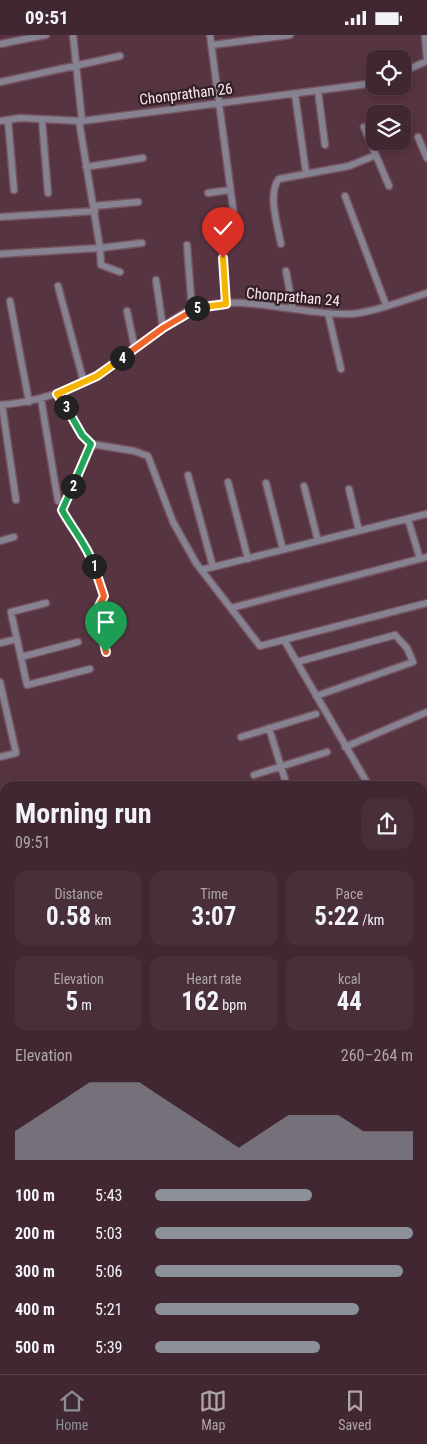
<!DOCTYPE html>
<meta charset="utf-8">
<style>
:root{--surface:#412731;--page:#482f39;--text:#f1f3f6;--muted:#aea5ab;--line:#5a444d;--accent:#8c9099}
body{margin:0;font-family:"Roboto Condensed",sans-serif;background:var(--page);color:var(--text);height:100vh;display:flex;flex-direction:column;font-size:19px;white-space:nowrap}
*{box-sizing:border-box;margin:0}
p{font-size:16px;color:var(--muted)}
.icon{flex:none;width:28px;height:28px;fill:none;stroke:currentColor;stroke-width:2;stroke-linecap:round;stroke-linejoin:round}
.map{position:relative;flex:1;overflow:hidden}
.drawer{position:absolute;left:0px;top:746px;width:428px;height:594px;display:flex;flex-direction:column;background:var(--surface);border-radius:15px 15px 0 0;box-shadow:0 2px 8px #0003,0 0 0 1px var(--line)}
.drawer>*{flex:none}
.fabs{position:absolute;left:366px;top:15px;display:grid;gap:10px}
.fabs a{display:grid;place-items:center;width:45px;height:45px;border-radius:10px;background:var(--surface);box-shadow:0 2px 8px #0003,0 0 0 1px var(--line);font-size:25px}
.pin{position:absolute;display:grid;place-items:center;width:42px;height:42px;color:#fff;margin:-51px -21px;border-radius:50% 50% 50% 0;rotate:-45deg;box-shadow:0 0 5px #0007}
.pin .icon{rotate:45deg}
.km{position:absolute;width:25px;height:25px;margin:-12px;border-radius:50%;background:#222;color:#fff;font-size:14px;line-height:25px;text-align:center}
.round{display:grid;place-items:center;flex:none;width:52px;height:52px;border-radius:15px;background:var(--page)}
.headline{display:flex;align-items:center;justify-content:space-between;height:85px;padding:0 15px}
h1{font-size:28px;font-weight:700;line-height:38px}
.metrics{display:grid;grid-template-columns:repeat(3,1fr);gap:8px;height:85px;padding:5px 15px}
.metrics div{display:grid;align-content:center;border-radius:12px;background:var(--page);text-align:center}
.metrics b{font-size:25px;font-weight:700}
.metrics small{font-size:14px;font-weight:400}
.metrics p{font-size:14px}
.chart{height:140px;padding:10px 15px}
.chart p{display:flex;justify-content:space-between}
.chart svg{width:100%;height:90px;margin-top:5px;fill:var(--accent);opacity:.7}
ul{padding:0 15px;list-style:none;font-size:16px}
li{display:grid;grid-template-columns:80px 60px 1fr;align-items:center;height:38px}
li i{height:12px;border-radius:6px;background:var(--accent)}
.status{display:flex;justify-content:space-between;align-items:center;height:35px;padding:0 25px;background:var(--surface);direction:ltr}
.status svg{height:14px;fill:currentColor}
.menu{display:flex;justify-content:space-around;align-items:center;height:70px;border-top:1px solid var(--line);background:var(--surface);font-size:14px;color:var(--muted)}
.menu a{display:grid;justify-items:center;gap:2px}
.menu .current{color:var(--accent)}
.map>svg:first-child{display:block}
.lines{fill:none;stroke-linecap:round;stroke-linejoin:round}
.minor-casing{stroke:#755460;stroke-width:9}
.minor{stroke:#868292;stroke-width:6}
.split-1-casing{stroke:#fff;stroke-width:10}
.split-2-casing{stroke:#fff;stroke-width:10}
.split-3-casing{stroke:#fff;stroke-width:10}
.split-4-casing{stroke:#fff;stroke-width:10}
.split-5-casing{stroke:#fff;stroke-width:10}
.split-6-casing{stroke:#fff;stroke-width:10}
.split-1{stroke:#f0652b;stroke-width:6}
.split-2{stroke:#22a559;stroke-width:6}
.split-3{stroke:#22a559;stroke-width:6}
.split-4{stroke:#f5b400;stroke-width:6}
.split-5{stroke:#f0652b;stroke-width:6}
.split-6{stroke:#f5b400;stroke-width:6}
.labels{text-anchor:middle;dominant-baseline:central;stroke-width:4.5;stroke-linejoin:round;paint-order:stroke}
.street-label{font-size:15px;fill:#fce5ed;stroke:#312127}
</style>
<div class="status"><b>09:51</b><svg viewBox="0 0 49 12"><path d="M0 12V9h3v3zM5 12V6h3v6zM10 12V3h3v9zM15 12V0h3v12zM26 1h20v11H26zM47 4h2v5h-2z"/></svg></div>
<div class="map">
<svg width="427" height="1339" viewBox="0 0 427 1339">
<rect width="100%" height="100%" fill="#573441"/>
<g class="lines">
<defs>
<path id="minor" d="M73 0 82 86
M210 0 235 188
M425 0 427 25
M0 9 46 0
M212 10 290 0
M402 37 427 26
M0 47 120 21
M318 56 325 110
M295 59 306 138
M8 85 14 155
M42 85 48 158
M0 86 20 83 82 86 375 48
M364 92 389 151
M418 102 427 123
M86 132 143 123
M208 158 230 155
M345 161 386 270
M94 171 138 167
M0 182 95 176
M281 209C278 192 267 158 279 144L349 131 376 120
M187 210 192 274
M0 219 100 213 79 86
M223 223 226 269
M286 236 293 274
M120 237 101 230 100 213 142 208
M156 245 163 293
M58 251 84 348
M10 266 29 367
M127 276 135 314
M328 278 341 334
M57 359 82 400 91 409 134 416 148 421 173 487 196 528 260 611 427 568
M41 364 58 466
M0 370C60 365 96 343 143 308 158 297 175 281 193 274 236 257 301 280 347 279 369 279 405 265 427 258
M2 370 16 465
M91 409 62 475 70 490 88 515 104 561 97 575 106 617
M188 440 213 532
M228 447 248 524
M266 448 283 515
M304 451 318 506
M349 454 359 496
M408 484 420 524
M0 506 14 502
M201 535 426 479
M46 568 11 577 27 650 90 634
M231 573 427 522
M284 605 369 751
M0 608 17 604
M21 622 78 607
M297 627 395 600 407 613 413 627 316 661
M0 647 16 718 0 722
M269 693 287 751
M241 702 316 679
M345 712 427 677
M254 740 327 717
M422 821 427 826
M0 875 5 903
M0 930H5
M0 1104H5
M43 1335 44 1339
M74 1339 86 1337 119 1339"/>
</defs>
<use href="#minor" class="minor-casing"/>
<use href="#minor" class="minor"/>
</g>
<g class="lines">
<defs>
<path id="split-1" d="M94 531 104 561 97 575 106 617"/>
<path id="split-2" d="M73 451 62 475C73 495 87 510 94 531"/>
<path id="split-3" d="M66 372 82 400 91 409 73 451"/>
<path id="split-4" d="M66 372 57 359 97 341 122 323"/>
<path id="split-5" d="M122 323 163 293 197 273"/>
<path id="split-6" d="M197 273 226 269 223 223"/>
</defs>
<use href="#split-1" class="split-1-casing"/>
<use href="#split-2" class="split-2-casing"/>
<use href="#split-3" class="split-3-casing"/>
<use href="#split-4" class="split-4-casing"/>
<use href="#split-5" class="split-5-casing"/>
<use href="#split-6" class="split-6-casing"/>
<use href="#split-1" class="split-1"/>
<use href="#split-2" class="split-2"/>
<use href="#split-3" class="split-3"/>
<use href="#split-4" class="split-4"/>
<use href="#split-5" class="split-5"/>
<use href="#split-6" class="split-6"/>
</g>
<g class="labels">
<g class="street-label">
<text transform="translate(186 59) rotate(-7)">Chonprathan 26</text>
<text transform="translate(293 262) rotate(5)">Chonprathan 24</text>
</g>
</g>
</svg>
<div class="fabs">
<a><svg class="icon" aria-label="locate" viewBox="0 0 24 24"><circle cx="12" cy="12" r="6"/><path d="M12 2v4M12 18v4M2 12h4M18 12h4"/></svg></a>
<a><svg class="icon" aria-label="layers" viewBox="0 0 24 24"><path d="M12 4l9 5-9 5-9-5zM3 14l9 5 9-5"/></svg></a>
</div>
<div class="pin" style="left:106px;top:617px;background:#1e9e55"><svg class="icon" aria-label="arrive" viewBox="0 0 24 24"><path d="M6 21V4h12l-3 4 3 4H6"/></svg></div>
<div class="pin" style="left:223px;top:223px;background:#d93025"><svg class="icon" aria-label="check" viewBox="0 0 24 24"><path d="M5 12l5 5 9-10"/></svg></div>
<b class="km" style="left:94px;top:531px">1</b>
<b class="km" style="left:73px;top:451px">2</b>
<b class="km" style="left:66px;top:372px">3</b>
<b class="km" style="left:122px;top:323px">4</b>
<b class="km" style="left:197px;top:273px">5</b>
<section class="drawer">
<div class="headline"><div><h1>Morning run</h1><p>09:51</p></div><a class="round"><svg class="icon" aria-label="share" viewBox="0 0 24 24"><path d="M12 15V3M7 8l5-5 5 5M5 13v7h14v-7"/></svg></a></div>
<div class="metrics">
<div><p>Distance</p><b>0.58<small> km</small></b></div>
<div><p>Time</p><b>3:07</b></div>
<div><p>Pace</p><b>5:22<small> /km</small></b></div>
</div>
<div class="metrics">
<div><p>Elevation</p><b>5<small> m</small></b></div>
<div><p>Heart rate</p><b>162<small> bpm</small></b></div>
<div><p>kcal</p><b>44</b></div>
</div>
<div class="chart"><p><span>Elevation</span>260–264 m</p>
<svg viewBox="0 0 160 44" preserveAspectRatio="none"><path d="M0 44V30L10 22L20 14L30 6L40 6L50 6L60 14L70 22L80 30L90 38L100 30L110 22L120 22L130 22L140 30L150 30L160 30V44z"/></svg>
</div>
<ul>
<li><b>100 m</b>5:43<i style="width:61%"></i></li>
<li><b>200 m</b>5:03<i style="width:100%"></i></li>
<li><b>300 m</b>5:06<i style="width:96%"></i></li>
<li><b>400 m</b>5:21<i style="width:79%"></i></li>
<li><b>500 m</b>5:39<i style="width:64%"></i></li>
</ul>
</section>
</div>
<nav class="menu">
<a class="current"><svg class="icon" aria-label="home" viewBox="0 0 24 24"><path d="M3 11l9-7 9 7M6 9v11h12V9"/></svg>Home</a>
<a><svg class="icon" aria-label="map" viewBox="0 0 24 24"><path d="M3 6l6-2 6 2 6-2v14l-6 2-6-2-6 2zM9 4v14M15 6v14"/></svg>Map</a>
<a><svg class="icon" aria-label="saved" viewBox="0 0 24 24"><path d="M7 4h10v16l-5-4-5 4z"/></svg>Saved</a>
</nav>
